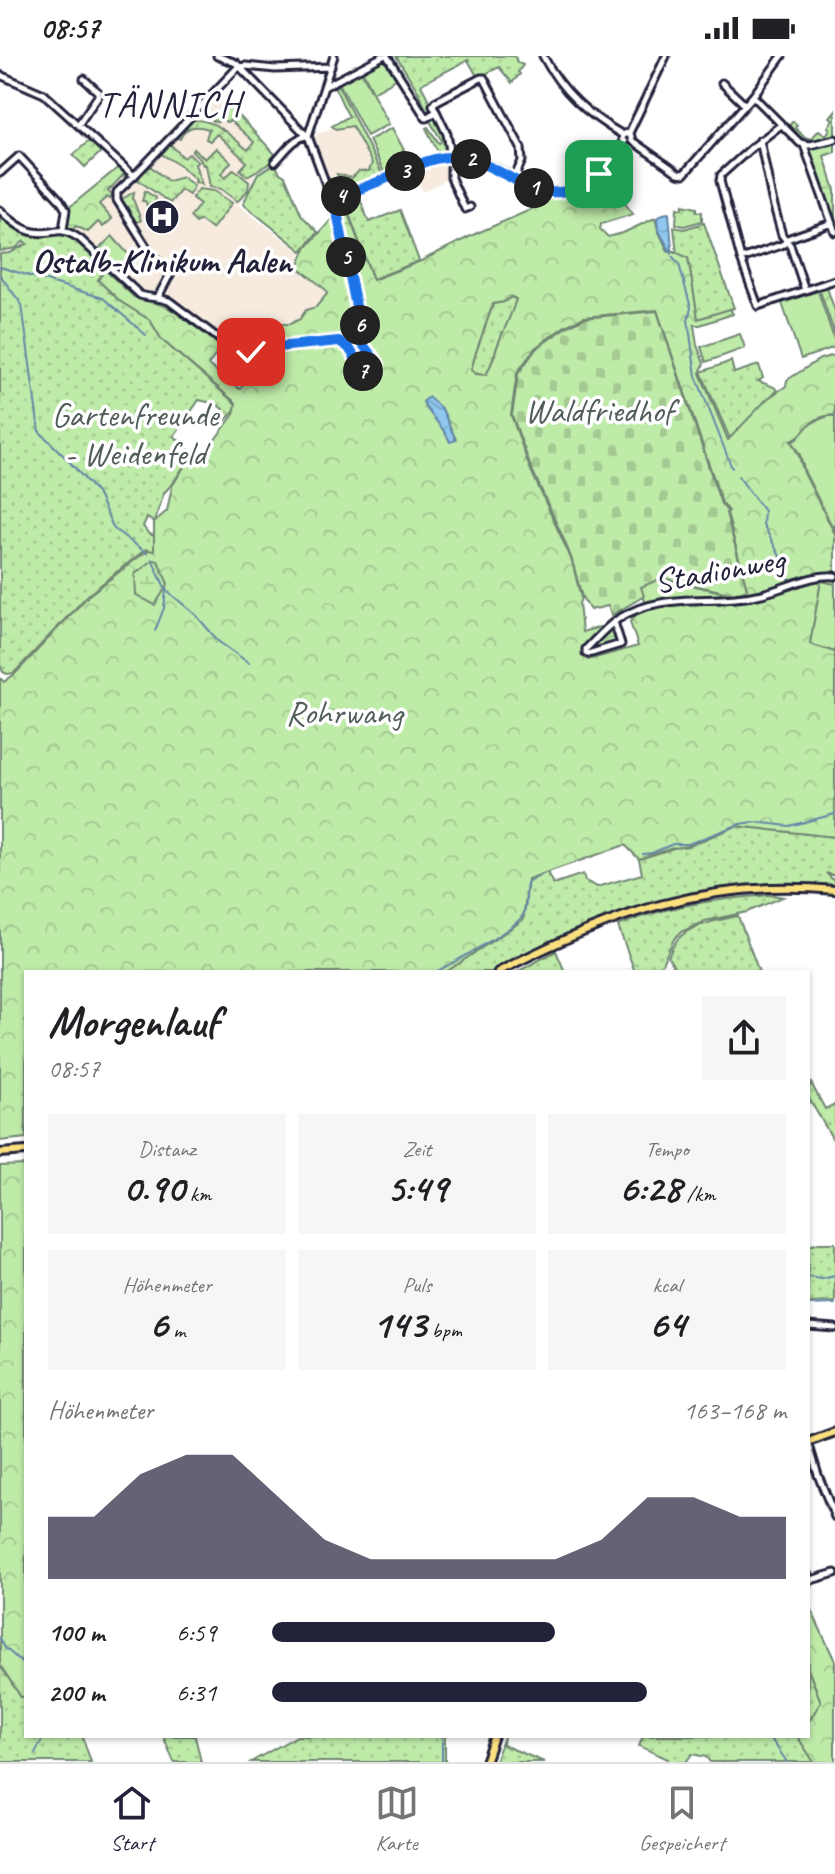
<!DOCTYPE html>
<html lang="de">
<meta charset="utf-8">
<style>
:root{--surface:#fff;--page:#f6f6f6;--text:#202124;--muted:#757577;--line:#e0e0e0;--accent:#22223b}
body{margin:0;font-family:Caveat,sans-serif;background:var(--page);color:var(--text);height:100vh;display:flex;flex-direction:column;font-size:30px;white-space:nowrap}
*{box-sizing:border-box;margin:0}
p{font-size:26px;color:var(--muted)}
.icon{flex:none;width:44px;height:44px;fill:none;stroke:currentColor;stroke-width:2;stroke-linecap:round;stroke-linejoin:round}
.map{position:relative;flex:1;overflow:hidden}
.sheet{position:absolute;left:24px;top:914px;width:786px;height:768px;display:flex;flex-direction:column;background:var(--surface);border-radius:0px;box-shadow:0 2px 6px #0004}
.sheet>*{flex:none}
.pin{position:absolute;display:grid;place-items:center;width:68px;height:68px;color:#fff;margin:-34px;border-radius:16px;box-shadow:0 4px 12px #0006}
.km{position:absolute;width:40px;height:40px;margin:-20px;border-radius:50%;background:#222;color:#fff;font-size:22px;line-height:40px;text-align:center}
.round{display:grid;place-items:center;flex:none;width:84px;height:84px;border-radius:0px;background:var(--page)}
.summary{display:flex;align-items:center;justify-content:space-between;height:136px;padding:0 24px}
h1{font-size:44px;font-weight:700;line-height:60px}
.figures{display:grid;grid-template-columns:repeat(3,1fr);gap:12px;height:136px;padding:8px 24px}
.figures div{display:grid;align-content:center;border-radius:0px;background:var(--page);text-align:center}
.figures b{font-size:40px;font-weight:700}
.figures small{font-size:22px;font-weight:400}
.figures p{font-size:22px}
.chart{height:224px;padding:16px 24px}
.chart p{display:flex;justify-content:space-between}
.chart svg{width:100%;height:144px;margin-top:8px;fill:var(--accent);opacity:.7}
ul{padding:0 24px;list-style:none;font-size:26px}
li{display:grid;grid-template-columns:128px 96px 1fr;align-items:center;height:60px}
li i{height:20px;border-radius:10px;background:var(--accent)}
.status{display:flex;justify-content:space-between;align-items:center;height:56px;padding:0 40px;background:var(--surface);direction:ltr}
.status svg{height:22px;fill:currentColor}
.tabs{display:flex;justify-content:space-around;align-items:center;height:112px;border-top:2px solid var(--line);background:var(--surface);font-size:22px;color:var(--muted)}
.tabs a{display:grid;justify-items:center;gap:4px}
.tabs .selected{color:var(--accent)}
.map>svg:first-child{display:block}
.built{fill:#f6ebde}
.grass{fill:url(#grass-dots);stroke:#708672;stroke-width:2}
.forest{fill:url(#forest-crowns);stroke:#708672;stroke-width:2;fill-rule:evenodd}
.wetland{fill:url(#wetland-marsh);stroke:#708672;stroke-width:2}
.cemetery{fill:url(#cemetery-stones);stroke:#708672;stroke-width:2}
.pitch{fill:#bfeba9;stroke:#708672;stroke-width:2}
.water{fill:url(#water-waves);stroke:#6486a7;stroke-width:2}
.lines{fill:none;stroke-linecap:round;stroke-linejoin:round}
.stream{stroke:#6486a7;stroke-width:2}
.minor-casing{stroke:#22223b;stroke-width:11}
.major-casing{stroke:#22223b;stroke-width:12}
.minor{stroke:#fff;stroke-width:5}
.major{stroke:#fbe080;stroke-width:6}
.route-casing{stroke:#fff;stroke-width:16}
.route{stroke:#1a73e8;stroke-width:10}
.labels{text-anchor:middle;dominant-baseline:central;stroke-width:7;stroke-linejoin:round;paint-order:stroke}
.poi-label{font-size:34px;font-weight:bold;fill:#22223b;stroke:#fff}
.park-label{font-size:34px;fill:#515e5c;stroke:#fff}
.street-label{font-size:34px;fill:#22223b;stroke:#fff}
.neighbourhood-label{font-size:36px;letter-spacing:2px;fill:#22223b;stroke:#fff}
</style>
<div class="status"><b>08:57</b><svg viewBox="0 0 49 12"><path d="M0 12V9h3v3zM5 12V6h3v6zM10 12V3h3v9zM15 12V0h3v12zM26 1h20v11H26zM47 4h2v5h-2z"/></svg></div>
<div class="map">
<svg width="835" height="1706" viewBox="0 0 835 1706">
<defs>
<pattern id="grass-dots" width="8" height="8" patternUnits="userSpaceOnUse" patternTransform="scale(2)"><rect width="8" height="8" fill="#bfeba9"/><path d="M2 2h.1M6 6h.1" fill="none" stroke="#a4c992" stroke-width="1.8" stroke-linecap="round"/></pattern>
<pattern id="forest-crowns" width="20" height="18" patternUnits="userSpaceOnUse" patternTransform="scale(2)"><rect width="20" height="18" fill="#bfeba9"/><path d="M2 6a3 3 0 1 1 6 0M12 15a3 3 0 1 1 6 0" fill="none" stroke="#a4c992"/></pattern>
<pattern id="wetland-marsh" width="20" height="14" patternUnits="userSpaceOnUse" patternTransform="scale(2)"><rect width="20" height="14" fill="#bfeba9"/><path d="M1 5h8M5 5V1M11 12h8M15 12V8" fill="none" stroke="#a4c992"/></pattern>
<pattern id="cemetery-stones" width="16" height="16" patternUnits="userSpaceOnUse" patternTransform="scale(2)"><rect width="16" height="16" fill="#bfeba9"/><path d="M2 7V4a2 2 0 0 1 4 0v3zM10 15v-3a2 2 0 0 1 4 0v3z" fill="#a4c992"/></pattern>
<pattern id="water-waves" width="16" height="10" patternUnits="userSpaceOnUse" patternTransform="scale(2)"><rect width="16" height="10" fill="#90c8ef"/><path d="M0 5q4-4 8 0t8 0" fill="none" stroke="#7cacce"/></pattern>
</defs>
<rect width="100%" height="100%" fill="#fff"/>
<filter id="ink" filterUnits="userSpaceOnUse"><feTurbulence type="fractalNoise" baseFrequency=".0125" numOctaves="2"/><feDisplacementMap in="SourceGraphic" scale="16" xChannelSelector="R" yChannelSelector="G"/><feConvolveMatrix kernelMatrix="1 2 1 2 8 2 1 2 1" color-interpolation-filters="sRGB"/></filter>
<g filter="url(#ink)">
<path class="built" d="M218 37 276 99 267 109 255 117 248 135 238 149 303 198 298 211 327 234V238L316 251 306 254 300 263 290 268H269L264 284 258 291 243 295 167 242 146 239 125 223 81 180 67 172 121 110 133 122Z
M354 62 383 122 334 141 309 82Z
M449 102 450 121 423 136 411 113 437 104Z"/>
<path class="grass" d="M396 0H515L517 6 523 9 518 16 520 18 512 27 499 11 478 22 468 4 425 26 421 29 435 56 429 59 416 32Z
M228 48 275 98 271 103 272 106 247 120 240 114 247 106 217 78 210 85 206 83 209 73C196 69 186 69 180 83L176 81 192 64C217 63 230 80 248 94L254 86 230 64 227 66 223 64 217 66 212 64Z
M835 55V80C811 86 807 89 788 71L793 65 797 69 795 72 805 81 811 83 819 74 826 79 830 73 828 71 833 63 830 61Z
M436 58 445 76 450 99 414 108 438 96 426 72 428 71 439 87 442 85 428 62Z
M91 83 103 94 85 111 73 99Z
M170 88 184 102 189 98 198 106 195 108 202 129 195 126 196 124 180 109 161 98Z
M216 92 231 106 221 118 225 122 234 113 249 126 248 134 239 144 237 145 221 133 210 131 206 109H203L200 103 192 95 194 93 205 103Z
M275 108 280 117 285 120 302 160 318 176 302 195 243 148 258 117Z
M149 109 168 125 183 121 194 130 189 139 181 134 170 147 138 124 140 119Z
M199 133 214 135 232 147 212 173 200 164 196 167 190 161 200 148 192 142Z
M145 135 156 142 155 148 158 151 153 170 147 160 151 157 145 145H142Z
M357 135 369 166 400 154 419 205 373 223 348 155 336 154 334 144Z
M0 154 5 159 34 176 70 177 104 206H97L105 214 98 224 121 246 150 264 162 284 236 348 235 354 226 364 220 357 223 353 216 348 199 344 174 380 193 397 172 428 164 437 154 466 147 462 143 470 148 477 154 480V496L146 493 88 539 14 617 7 618 3 616 0 609V198L10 197 27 188 24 185 16 192 0 195Z
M704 167 734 252 698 263 688 202 677 198 674 171 684 173Z
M511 241 516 243C512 261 502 277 496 294 493 303 491 311 486 319L474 318 471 314 476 296 493 248 504 246Z
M731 305 734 317 759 309 763 322 758 325 774 331 777 334 730 383 701 316Z
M736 770 835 781V820L826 817 832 823 835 824V831L789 827 700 835 645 849 599 864 572 875 491 916H446L472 897 528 823 547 816 553 828 583 818 585 825 597 831 642 818 639 803 673 792 688 790Z
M772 839 783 841 747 856 705 865 681 876 674 883 658 916H635L618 870C666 849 721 842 772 839Z
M738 860 759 916H677L668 901C671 895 673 889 677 884 690 868 719 864 738 860Z
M556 895 565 916H517Z
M811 1027 825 1053 835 1048V1087L808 1041V1034Z
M819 1187H835V1246L808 1247V1190Z
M0 1609 21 1641H26V1680H82L91 1706H0Z
M808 1613 821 1646 808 1667Z
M163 1680H195L201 1706H174Z
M297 1680H445V1706H251Z
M504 1680 503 1689 544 1706H495Z
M643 1680H797L814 1706H710L706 1701 692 1698 686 1706H667L668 1703 639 1690Z"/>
<path class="forest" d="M337 27 384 122 333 142 325 122 328 121 334 133 342 130 337 118 352 122 359 115H369L372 107 352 70 336 73 332 70 349 60C342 50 340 40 333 29Z
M835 82V96L824 100 835 134V176L804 89Z
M121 109 134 120 128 123 123 119 108 135 112 140 110 143 107 141 99 148 112 163 103 171 98 166 88 176 76 170 70 177 63 174 66 154Z
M602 117 633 158 601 168 600 173 608 181 623 177 655 162 658 174 668 195 672 194 688 202 698 263 730 253 733 258 700 269H694L697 289 704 308 700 317 728 384 767 343 786 330 787 324 820 303 835 299V359C806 361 811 374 791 385L799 400 804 417 835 478V528L821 526 810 588 835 596V781L736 770 688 790 673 792 639 803 625 789 528 823 523 864 446 916H26V1082L0 1085V622L4 626 16 617 89 539 148 494 154 495V466L167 455 172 430 193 397H205L234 358 236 347 162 284 150 264 121 246 98 224 105 214 134 241 165 250 180 259 213 284 221 292 208 309 240 333 252 317 245 311 268 281 272 271 276 268H290L300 263 306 254 316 251 327 238 326 234 298 211 306 192 339 155H347L373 224 421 205 475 178 537 151 555 138 566 136ZM511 241 516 243C511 261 502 277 496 294 493 303 491 311 486 319L475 318 471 314 476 296 493 248 504 246ZM657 254 722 447 729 455 727 457 747 533 734 539 661 522 640 531 647 551 641 553 630 566 638 590 588 604 585 596 617 589 613 572 604 576 600 571 582 576 579 548 581 542 572 505 529 410 511 359 517 317 535 292 565 270 584 261ZM425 351 442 353 456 384 450 385 436 362Z
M134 136 133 143 141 164 134 168 119 145Z
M683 149 697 152V156H702V165L684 170 676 168 677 152 682 153Z
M112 180 130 200 116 213 97 195Z
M826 229 835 255V279L819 232Z
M26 1109V1641H21L0 1609V1110Z
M808 1547 835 1605V1706H814L797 1680H808V1667L821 1646 808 1613Z"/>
<path class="wetland" d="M153 504 158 505 168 528 155 549 136 539 135 518Z"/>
<path class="cemetery" d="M657 255 721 448 727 455 726 457 747 533 734 538 662 522 641 531 644 540 612 559 608 550 590 554 582 541 572 504 564 484 530 409 512 359 518 318 536 293 566 271 584 262Z"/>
<path class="pitch" d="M385 2 396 23 373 36 362 14Z
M361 15 389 68 367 80 339 27Z
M392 72 404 94 402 96 408 107 385 119 369 84Z
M818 235 835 286V291L801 303 782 247Z
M740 278 745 292 706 306 701 291Z
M829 360H835V476L805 417 800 399 792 386C800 382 801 378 806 372 812 365 821 363 829 360Z
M821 525 835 528V596L810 588Z"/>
<path class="water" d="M669 157 672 193 670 195 658 173 657 162 663 158Z
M428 341 442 353 456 384 450 386C443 369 430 361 423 346Z"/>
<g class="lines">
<path class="stream" d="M670 194 672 198
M673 201 679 208 691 252 688 264 696 320 732 412
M0 211 103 242 146 279
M0 219 22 249 39 375 67 403 97 437 114 473 148 498
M738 420 764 455 763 468 783 506 784 516
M152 503 166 534 196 559 219 586 249 607
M786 521 793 524 816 517
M155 575 164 552 166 534
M643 798 652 797 673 788H688L740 768 754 766 789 770 835 758
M436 916C454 906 515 874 523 859 528 850 525 837 527 827L543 818
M808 1221 822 1223 835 1220
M808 1249 835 1248
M0 1582 5 1592 26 1610
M442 1680V1706
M769 1680 787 1706
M35 1698 44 1680"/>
<defs>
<path id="minor" d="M217 0 236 7 307 80
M387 0 426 62 436 56
M543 0C562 36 588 59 623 79
M238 11 246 10 275 13 331 11
M0 19 44 38 134 120 238 11
M722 27 745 49
M324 31 383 0
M753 40 800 87 810 89 835 83
M78 69 98 40V36L84 23
M781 69 750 93 721 119 720 125 741 203 758 250 835 224
M629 77 666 0
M760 84 772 143 782 179 790 189 805 234
M804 89 835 176
M275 106C284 97 294 81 307 80
M0 117 19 100 60 144 66 154 63 174
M134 120 117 136V144L149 195 170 219 168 222
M332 144 436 102C458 99 478 103 498 113 526 128 547 145 580 129 601 119 613 105 624 86L622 83 623 79 627 77 631 80V84L678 117 684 118 753 40 782 0
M470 151 465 153 451 122V100L447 78 433 49 435 46 481 22H484L521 92 522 105 514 122
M0 154C9 163 22 174 34 176 56 180 56 167 80 183L140 239C150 242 159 241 169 245L230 291 241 296H261
M741 203 784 188 787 183 832 167
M158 241 167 224
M277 291 334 284 339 285 349 292 366 319H373L378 313 377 306 364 290 338 161 308 80 334 0
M261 296 265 301 272 302 277 297V291
M261 296 262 290 269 285 272 286 277 291
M614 566 621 588 588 598 586 597V593C596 583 606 571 618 563 662 535 709 549 757 539 784 534 808 518 835 520
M808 1270 835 1272
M808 1386 818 1419 835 1461
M808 1519 811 1524 835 1517"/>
<path id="major" d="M498 916C609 858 709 822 835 834
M0 1097 26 1095
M808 1386 835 1376
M485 1706 494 1680"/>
</defs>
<use href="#minor" class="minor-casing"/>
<use href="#major" class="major-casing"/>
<use href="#minor" class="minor"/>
<use href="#major" class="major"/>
</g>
</g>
<g class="lines" filter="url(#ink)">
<defs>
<path id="route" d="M251 296H261L262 290 269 285 272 286 277 291 339 285 349 292 366 319H373L378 315V308L364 290 338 161 332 144C351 136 371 129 390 121 409 114 427 102 448 101 490 98 522 140 559 136 574 135 587 126 599 118"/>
</defs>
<use href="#route" class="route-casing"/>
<use href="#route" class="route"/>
</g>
<defs>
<symbol id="hospital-disc" viewBox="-11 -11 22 22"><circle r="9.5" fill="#22223b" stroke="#fff"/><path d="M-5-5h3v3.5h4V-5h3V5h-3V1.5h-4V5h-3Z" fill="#fff"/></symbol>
</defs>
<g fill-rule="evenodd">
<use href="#hospital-disc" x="142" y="141" width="40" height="40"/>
</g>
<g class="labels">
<g class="poi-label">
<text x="162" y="204">Ostalb-Klinikum Aalen</text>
</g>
<g class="park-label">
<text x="599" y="354">Waldfriedhof</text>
<text x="135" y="358">Gartenfreunde<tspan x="135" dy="39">- Weidenfeld</tspan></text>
<text x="344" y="656">Rohrwang</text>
</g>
<g class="street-label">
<text transform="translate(719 514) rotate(-10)">Stadionweg</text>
</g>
<g class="neighbourhood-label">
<text x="170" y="48">TÄNNICH</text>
</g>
</g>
</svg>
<div class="pin" style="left:599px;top:118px;background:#1e9e55"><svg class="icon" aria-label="arrive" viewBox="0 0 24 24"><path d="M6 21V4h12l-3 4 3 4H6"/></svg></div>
<div class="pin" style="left:251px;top:296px;background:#d93025"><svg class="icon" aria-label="check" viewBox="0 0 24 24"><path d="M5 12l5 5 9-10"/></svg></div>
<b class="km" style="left:534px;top:132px">1</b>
<b class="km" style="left:471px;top:103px">2</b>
<b class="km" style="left:405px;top:115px">3</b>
<b class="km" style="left:341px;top:140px">4</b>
<b class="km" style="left:346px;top:201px">5</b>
<b class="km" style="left:360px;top:269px">6</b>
<b class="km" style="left:363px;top:315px">7</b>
<section class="sheet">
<div class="summary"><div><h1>Morgenlauf</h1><p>08:57</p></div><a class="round"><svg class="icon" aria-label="share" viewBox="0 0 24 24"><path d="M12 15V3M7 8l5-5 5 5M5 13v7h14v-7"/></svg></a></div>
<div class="figures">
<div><p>Distanz</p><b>0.90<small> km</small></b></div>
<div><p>Zeit</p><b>5:49</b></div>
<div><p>Tempo</p><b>6:28<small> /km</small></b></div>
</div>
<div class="figures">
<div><p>Höhenmeter</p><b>6<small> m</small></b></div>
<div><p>Puls</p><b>143<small> bpm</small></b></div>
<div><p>kcal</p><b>64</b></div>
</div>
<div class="chart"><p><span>Höhenmeter</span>163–168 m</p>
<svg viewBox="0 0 160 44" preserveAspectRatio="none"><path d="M0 44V25L10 25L20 12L30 6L40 6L50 19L60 32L70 38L80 38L90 38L100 38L110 38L120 32L130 19L140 19L150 25L160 25V44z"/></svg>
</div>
<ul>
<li><b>100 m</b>6:59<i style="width:55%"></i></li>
<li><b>200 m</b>6:31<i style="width:73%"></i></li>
</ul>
</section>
</div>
<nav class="tabs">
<a class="selected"><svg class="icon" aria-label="home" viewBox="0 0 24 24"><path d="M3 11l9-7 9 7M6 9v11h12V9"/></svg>Start</a>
<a><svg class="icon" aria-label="map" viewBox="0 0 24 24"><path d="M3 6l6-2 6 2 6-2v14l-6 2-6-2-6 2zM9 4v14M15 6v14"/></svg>Karte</a>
<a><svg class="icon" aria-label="saved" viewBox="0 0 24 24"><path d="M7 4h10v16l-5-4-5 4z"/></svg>Gespeichert</a>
</nav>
